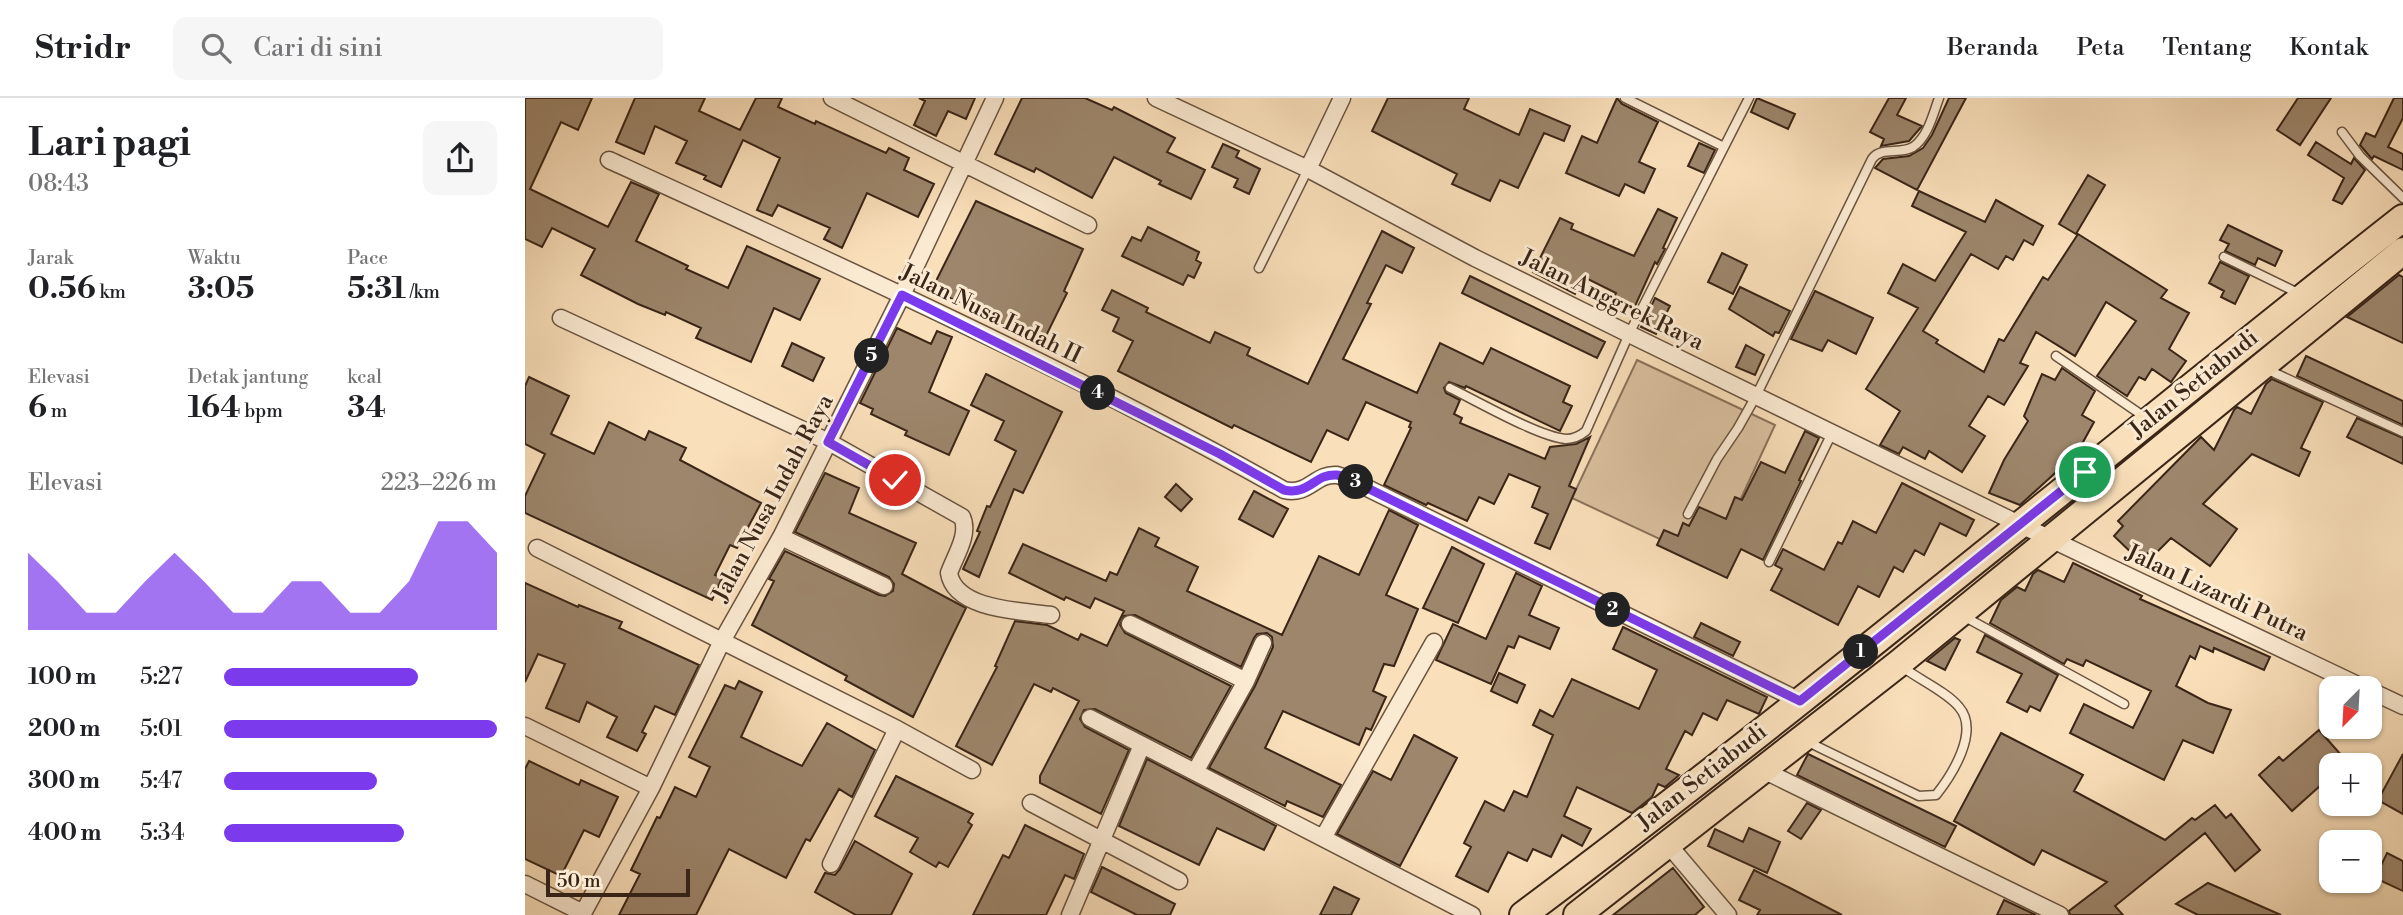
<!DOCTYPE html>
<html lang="id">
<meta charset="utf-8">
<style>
:root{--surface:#fff;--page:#f6f6f6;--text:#202124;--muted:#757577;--line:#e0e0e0;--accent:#7c3aed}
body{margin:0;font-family:"Libre Bodoni",serif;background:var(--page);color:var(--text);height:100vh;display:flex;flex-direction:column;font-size:26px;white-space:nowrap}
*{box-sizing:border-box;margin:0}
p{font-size:23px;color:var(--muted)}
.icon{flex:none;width:38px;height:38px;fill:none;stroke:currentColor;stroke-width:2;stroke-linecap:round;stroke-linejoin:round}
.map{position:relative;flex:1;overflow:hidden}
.details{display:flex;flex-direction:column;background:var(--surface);width:525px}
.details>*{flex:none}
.needle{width:46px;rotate:204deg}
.controls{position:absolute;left:1794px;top:578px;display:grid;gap:14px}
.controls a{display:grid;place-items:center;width:63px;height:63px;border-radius:14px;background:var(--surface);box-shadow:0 2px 5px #0004;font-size:35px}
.scale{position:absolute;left:21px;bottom:18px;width:144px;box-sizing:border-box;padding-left:7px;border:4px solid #3a2517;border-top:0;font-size:19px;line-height:24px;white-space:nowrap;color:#3a2517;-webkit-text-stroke:5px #fbead2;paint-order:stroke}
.pin{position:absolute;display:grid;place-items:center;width:60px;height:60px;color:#fff;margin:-30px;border:4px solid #fff;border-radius:50%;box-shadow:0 2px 7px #0007}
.km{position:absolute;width:35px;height:35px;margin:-18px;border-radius:50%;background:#222;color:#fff;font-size:19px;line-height:35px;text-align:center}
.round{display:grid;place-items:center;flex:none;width:74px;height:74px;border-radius:14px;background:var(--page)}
.head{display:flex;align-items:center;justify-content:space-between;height:119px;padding:0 28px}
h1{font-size:38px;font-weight:800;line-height:52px}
.stats{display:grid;grid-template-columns:repeat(3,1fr);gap:10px;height:119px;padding:7px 28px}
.stats div{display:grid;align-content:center}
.stats b{font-size:30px;font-weight:800}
.stats small{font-size:19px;font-weight:400}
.stats p{font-size:19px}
.chart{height:196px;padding:14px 28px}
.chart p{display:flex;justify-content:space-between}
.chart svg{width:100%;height:126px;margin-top:7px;fill:var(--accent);opacity:.7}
ul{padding:0 28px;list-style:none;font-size:23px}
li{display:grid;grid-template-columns:112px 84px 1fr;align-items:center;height:52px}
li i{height:18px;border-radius:9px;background:var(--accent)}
header{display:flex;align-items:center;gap:42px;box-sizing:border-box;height:98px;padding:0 35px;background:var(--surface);border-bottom:2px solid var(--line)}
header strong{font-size:33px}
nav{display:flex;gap:38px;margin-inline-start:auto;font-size:24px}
.search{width:490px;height:63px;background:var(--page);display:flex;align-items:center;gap:18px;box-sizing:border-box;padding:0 24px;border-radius:14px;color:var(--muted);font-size:26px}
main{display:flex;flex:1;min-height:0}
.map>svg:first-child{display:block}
.green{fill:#d9bf9e;stroke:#8a725a;stroke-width:2}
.building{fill:#9d866c;stroke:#3a2517;stroke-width:2}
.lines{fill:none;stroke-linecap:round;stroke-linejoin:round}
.lane-casing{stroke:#6a5440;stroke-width:11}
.street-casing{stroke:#6a5440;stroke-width:19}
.primary-casing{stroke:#3a2517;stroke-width:30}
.lane{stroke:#fbead2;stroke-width:8}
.street{stroke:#fbead2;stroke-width:16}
.primary{stroke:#f9dfba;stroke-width:26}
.route-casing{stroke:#fff;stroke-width:14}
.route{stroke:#7c3aed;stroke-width:9}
.labels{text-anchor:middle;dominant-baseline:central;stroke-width:6;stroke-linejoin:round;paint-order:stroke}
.street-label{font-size:23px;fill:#3a2517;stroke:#fbead2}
</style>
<header>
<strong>Stridr</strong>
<div class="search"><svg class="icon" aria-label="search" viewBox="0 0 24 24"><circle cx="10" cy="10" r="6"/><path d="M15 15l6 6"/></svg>Cari di sini</div>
<nav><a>Beranda</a><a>Peta</a><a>Tentang</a><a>Kontak</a></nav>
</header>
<main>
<section class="details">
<div class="head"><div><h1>Lari pagi</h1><p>08:43</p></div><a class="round"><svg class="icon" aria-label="share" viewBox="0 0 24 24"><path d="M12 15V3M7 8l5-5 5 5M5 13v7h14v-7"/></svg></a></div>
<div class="stats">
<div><p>Jarak</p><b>0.56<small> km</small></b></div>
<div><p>Waktu</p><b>3:05</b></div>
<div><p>Pace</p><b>5:31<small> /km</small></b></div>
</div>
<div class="stats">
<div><p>Elevasi</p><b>6<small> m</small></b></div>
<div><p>Detak jantung</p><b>164<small> bpm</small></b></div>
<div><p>kcal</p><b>34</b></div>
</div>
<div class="chart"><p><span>Elevasi</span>223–226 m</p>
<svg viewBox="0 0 160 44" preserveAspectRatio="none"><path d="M0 44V17L10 27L20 38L30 38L40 27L50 17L60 27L70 38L80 38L90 27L100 27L110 38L120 38L130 27L140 6L150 6L160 17V44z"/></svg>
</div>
<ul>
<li><b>100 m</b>5:27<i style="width:71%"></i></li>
<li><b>200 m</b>5:01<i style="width:100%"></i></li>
<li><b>300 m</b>5:47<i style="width:56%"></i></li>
<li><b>400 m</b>5:34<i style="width:66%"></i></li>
</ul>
</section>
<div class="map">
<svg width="1878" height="817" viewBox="0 0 1878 817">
<rect width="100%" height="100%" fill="#f9dfba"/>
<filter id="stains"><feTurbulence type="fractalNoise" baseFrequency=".00286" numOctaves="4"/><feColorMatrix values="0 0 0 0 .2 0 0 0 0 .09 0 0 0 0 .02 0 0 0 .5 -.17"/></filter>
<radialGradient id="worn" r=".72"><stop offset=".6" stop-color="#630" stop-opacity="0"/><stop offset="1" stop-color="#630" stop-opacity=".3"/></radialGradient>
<path class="green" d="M1112 262 1250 327 1186 465 1047 400Z"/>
<path class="building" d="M0 0H67L53 32 36 24 5 91 83 129 106 84 134 96 111 143 163 168 161 171 203 190 222 148 295 181 275 222 249 210 226 264 171 240 176 230 141 214 140 217 113 206 56 177 70 151 27 130 17 149 0 141Z
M110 0H180L174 13 215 32 231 0H257L253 9 290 26 291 23 361 55 364 50 384 60 379 72 409 86 393 119 342 95 317 150 299 141 305 130 253 107 247 118 232 112 255 60 218 42 196 89 179 81 181 78 151 65 162 43 130 28 119 56 91 44Z
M394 0H450L441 21 423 13 411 38 389 27 400 3Z
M497 0H560L587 12 589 9 650 40 642 54 680 72 666 101 634 86 636 83 589 59 567 100 511 70 509 74 470 56Z
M863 0H944L939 11 994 37 1005 11 1045 28 1039 43 1019 35 993 90 975 82 965 103 927 86 932 76 847 33Z
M1092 0 1097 6 1133 24 1114 64 1130 71 1119 95 1100 86 1094 98 1041 75 1057 38 1072 45Z
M1232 0 1270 16 1263 31 1226 14Z
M1364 0H1381L1372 17 1397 28 1384 43 1356 48 1359 41 1345 34Z
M1424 0H1441L1392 92 1350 70 1358 61 1384 58 1398 50 1407 37Z
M1773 0H1806L1775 47 1752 32Z
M1869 0H1878V20L1863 49 1878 56V72L1849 58 1847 61 1835 47 1841 35 1850 39Z
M1791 44 1826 66 1829 60 1840 72 1817 106 1808 102 1819 80 1783 57Z
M1174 45 1190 52 1179 75 1163 68Z
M698 46 714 53 711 59 735 71 724 96 709 89 713 81 687 69Z
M1563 77 1580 87 1551 136 1534 126Z
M1394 93 1460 124 1471 102 1518 128 1508 147 1499 142 1488 162 1481 158 1473 171 1446 156 1398 233 1413 242 1411 245 1459 274 1474 241 1479 243 1518 179 1523 182 1553 136 1642 192 1636 200 1664 215 1644 251 1661 263 1646 284 1627 271 1620 282 1614 279 1602 298 1572 278 1611 223 1581 204 1550 258 1511 234 1495 265 1503 268 1479 307 1463 298 1444 328 1460 338 1437 374 1404 353 1400 361 1378 349 1374 356 1355 347 1375 313 1341 291 1393 210 1363 195 1378 166 1410 183 1441 134 1387 108Z
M451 103 558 151 539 193 542 195 517 246 407 191Z
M1133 111 1152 120 1138 150 1140 151 1132 166 1130 164 1106 217 1085 207 1091 195 1059 179 1050 196 1008 174 1035 120 1048 126 1046 131 1109 158Z
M1703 127 1757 153 1750 168 1733 160 1730 167 1700 153 1704 146 1695 142Z
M623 129 674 154 671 162 676 165 669 180 663 177 658 187 597 158 607 139 616 143Z
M857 133 889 150 877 175 861 167 842 205 846 206 818 261 892 295 915 245 958 266 966 250 1045 288 1038 304 1047 308 1035 333 941 288 940 290 924 284 919 290 921 295 935 302 929 316 937 320 935 325 1020 361 1025 349 1051 346 1065 339 1044 388 1051 391 1025 451 1010 445 1023 416 1007 409 1015 389 984 376 969 406 954 399 942 423 903 405 901 407 859 387 886 330 884 329 886 324 841 304 823 342 802 332 786 364 709 327 707 330 593 273 608 243 588 233 594 220 577 212 587 192 623 210 621 214 685 245 690 234 725 250 722 257 783 286Z
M1197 155 1222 167 1208 196 1183 184Z
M1695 164 1724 178 1710 206 1696 199 1699 193 1684 185Z
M1874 177 1878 179V245L1822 219Z
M945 178 1080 244 1072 260 937 195Z
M1215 189 1265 213 1254 235 1250 234 1248 238 1204 211Z
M1290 193 1348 220 1331 256 1303 242 1297 253 1266 241Z
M1130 200 1145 208 1131 236 1116 229Z
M372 230 406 246 412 233 427 239 404 294 444 313 424 357 380 337 382 333 346 316 348 311 335 305Z
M267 245 299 260 288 283 257 268Z
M1221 247 1239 257 1230 277 1211 269Z
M1781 258 1878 303V327L1772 278Z
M1537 270 1570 293 1557 317 1569 324 1552 355 1495 407 1464 395 1479 362 1503 323 1499 318 1517 276 1530 282Z
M461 276 537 314 498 395 489 391 454 479 438 471 455 434 452 433 462 408 465 409 491 353 470 342 479 323 446 307Z
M4 279 44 298 26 336 69 356 84 324 120 342 124 333 161 350 155 362 236 405 212 450 205 447 190 477 197 480 187 502 0 415V398L20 356 0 346V288Z
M1747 281 1798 304 1776 350 1785 354 1774 378 1727 356 1678 406 1712 431 1685 468 1646 440 1629 457 1625 453 1615 463 1589 438 1598 428 1593 423 1676 339 1689 352 1709 312 1712 309 1726 316 1741 286Z
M1832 320 1878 340V366L1822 339Z
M1280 333 1294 340 1274 382 1276 383 1238 462 1216 451 1202 480 1132 447 1139 432 1153 438 1158 425 1164 428 1174 409 1201 421 1210 399 1217 402 1236 364 1260 375Z
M300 375 334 390 324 415 391 445 377 476 441 510 388 619 320 582 322 578 227 527 249 483 244 481 260 453 354 497 360 498 368 493 369 486 364 479 270 434Z
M1377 385 1449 422 1441 438 1415 425 1399 457 1390 452 1378 474 1369 469 1354 499 1333 488 1313 527 1246 492 1257 471 1250 467 1258 451 1299 472 1313 444 1317 446 1328 423 1351 435Z
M651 386 667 401 656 413 640 399Z
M729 393 763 411 748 439 714 421Z
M864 412 893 427 861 497 893 511 869 568 859 566 848 593 861 599 846 632 841 630 834 647 758 613 740 650 816 687 798 719 762 703 760 708 684 670 730 588 748 549 747 539 742 535 732 536 729 540 716 569 610 517 599 518 595 527 600 535 706 588 666 660 570 611 559 612 555 621 560 629 604 652 576 716 515 685V678L554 603 528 590 526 594 509 586 467 667 431 648 472 569 470 568 490 523 522 527 553 542 556 536 582 548 599 513 570 500 565 510 541 499 539 502 484 475 498 446 581 483 585 474 592 477 614 430 634 440 630 448 673 469 662 493 757 537 794 458 834 477Z
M927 449 959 466 933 525 898 510Z
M1548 465 1617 498 1615 501 1745 559 1739 572 1689 550 1688 554 1675 548 1670 561 1665 558 1651 588 1683 605 1706 612 1688 655 1658 642 1639 682 1545 635 1559 606 1608 630 1626 593 1561 562 1558 568 1542 561 1539 566 1465 525 1476 502 1492 489 1500 493 1508 476 1513 472 1539 484Z
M991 475 1017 488 1004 517 1034 530 1025 551 994 538 989 550 983 548 966 586 911 562 928 526 961 541Z
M0 485 53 509 54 507 97 524 94 530 174 567 150 617 130 608 117 634 121 636 112 653 82 639 92 619 62 604 54 624 21 610 40 566 13 556 0 584Z
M1176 525 1215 544 1208 558 1169 539Z
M1098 529 1242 599 1234 616 1202 602 1192 622 1178 615 1167 637 1160 633 1141 671 1154 677 1153 678 1140 689 1133 686 1127 699 1107 715 1052 689 1039 718 1066 731 1057 748 1037 737 1026 759 1008 751 1002 763 983 754 963 794 931 778 946 749 939 745 960 703 979 713 989 693 1002 699 1028 637 1008 627 1015 612 1028 619 1047 581 1114 611 1132 572 1088 551Z
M1460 537 1533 577 1515 613 1505 608 1502 614 1482 604 1497 576 1452 554Z
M1430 540 1435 542 1420 572 1402 563Z
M974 575 1000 587 992 605 966 593Z
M214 583 237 594 216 639 277 668 302 625 350 652 327 699 314 691 285 743 281 741 261 780 204 751 171 817H94L115 776 106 772 132 719 135 720 150 689 171 699 185 669 164 659 200 587 210 591Z
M1794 632 1817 658 1806 667V678L1767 713 1734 677 1754 659 1758 663Z
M1476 635 1558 677 1549 693 1640 742 1667 720 1670 722 1690 707 1701 720 1706 716 1735 752 1710 773 1680 735 1590 808 1598 817H1545L1544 813 1582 784 1517 752 1509 767 1429 723Z
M889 637 932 660 875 768 812 736 848 673 866 682Z
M1283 656 1431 728 1420 749 1272 677Z
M1878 656V716L1853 702Z
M622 661 751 728 739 752 692 730 674 767 594 728Z
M4 663 54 687 56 682 93 699 74 739 59 732 36 778 0 761V671Z
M371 678 448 716 443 724 447 727 423 769 414 764 411 769 385 754 393 740 350 718Z
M1282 705 1296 712 1276 741 1263 733Z
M500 727 559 756 549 781 540 777 521 817H448L478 757 484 760Z
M1224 730 1255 744 1242 775 1183 748 1190 731 1218 744Z
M330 743 387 776 366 817H331L290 794 300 775 310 777 315 771Z
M1862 755 1878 763V793L1850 780Z
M577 769 650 806 645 817H612L566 794Z
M1148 770 1179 809 1170 817H1088Z
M1229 772 1265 790 1317 817H1232L1235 812 1214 802Z
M1683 785 1756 817H1673L1651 806Z
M809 789 834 801 826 817H795Z
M1479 802 1511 817H1472Z"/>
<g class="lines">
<defs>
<path id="lane" d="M1100 0 1199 49
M1817 34 1835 58 1878 100
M1699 159 1775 196
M734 170 783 71
M1531 258 1621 320
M1741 271 1878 334
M925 290C952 303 1014 339 1041 341 1049 341 1055 338 1061 333L1104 236 1224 0
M1163 416 1192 361 1213 330 1231 298 1347 61C1356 48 1375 57 1388 49 1403 39 1408 16 1414 0
M1244 464 1307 335
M1440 519 1599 606
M1281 643 1394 698 1411 697C1427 677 1455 633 1434 609 1422 594 1393 581 1376 568"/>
<path id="street" d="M307 0 563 127
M631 0 783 71 950 160 1104 236 1496 427 1839 590
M84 62C312 166 541 270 759 392 784 398 790 375 812 377 817 378 823 381 828 383L1275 603
M783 71 817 0
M36 220 304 344 437 419C445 436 430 458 424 475 430 512 496 513 526 517
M256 439 359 488
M12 450 372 631 447 672
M605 526 721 583
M1844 592 1878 608
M565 620 947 817
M0 628 126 690
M1238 672 1535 817
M670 674 721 583 738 545
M506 705 654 783
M798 740 909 544
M1142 745 1203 817
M306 766 372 631
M0 786 58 815
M57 817 126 690 197 543 256 439 377 197 470 0
M545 817 617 647"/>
<path id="primary" d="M998 817C1298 593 1584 351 1878 120
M1052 817 1373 566 1878 153"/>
</defs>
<use href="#lane" class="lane-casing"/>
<use href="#street" class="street-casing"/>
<use href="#primary" class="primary-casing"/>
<use href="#lane" class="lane"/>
<use href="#street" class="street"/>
<use href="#primary" class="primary"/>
</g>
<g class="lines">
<defs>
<path id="route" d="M370 382 303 344 377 197 695 356 759 392C784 398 790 375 812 377 817 378 823 381 828 383L1275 603 1560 374"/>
</defs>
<use href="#route" class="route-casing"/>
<use href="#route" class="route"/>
</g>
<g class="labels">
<g class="street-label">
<text transform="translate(1087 202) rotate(26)">Jalan Anggrek Raya</text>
<text transform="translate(466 216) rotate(26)">Jalan Nusa Indah II</text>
<text transform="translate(1669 286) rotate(-39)">Jalan Setiabudi</text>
<text transform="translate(248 400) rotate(-62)">Jalan Nusa Indah Raya</text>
<text transform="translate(1692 495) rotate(25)">Jalan Lizardi Putra</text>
<text transform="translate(1177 679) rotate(-38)">Jalan Setiabudi</text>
</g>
</g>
<rect width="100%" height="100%" filter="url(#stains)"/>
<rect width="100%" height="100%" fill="url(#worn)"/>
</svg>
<div class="controls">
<a><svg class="needle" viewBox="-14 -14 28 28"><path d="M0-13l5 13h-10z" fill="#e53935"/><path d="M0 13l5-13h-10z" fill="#757577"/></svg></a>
<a>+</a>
<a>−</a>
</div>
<div class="scale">50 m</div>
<div class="pin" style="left:1560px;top:374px;background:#1e9e55"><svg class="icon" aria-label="arrive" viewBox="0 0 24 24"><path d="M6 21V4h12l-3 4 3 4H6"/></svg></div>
<div class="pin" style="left:370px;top:382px;background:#d93025"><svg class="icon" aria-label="check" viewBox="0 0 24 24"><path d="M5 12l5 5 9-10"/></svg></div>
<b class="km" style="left:1336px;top:554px">1</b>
<b class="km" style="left:1088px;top:512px">2</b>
<b class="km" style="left:831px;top:384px">3</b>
<b class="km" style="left:573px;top:295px">4</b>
<b class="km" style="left:347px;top:258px">5</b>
</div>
</main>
